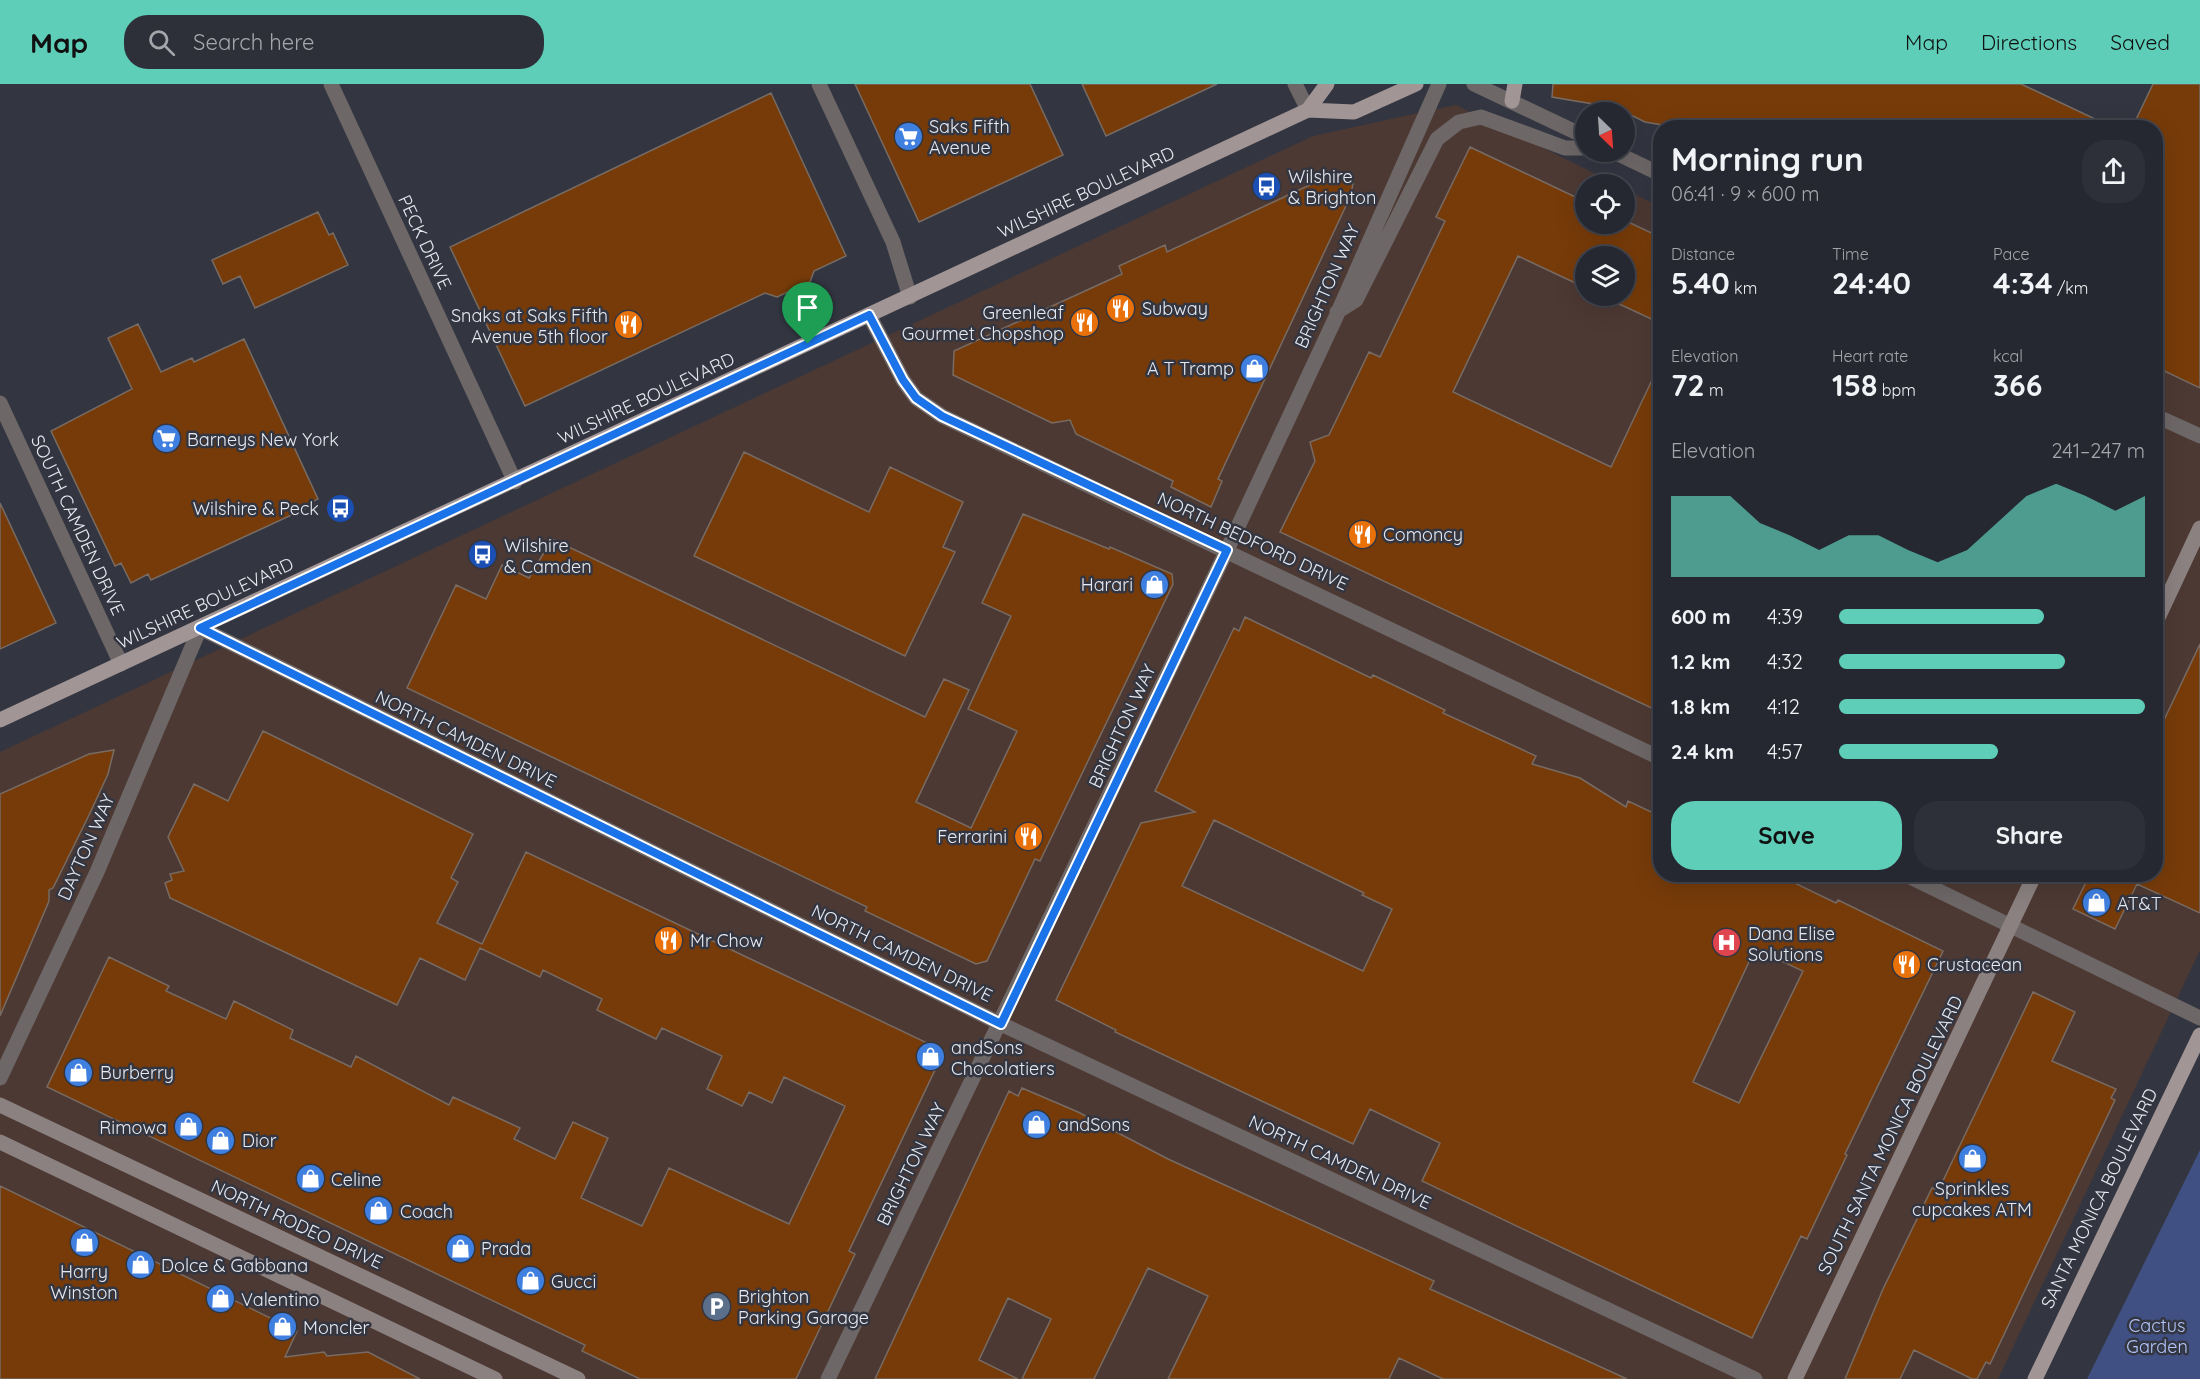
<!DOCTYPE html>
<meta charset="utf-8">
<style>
:root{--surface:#262831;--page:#2e3039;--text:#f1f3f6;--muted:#a4a6ab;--line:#42444d;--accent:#5eceb8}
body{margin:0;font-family:Quicksand,sans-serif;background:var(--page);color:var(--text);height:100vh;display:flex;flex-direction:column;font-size:22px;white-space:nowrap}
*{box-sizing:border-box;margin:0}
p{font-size:20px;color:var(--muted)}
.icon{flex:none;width:33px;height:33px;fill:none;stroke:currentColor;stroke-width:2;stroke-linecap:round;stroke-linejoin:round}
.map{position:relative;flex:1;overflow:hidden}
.side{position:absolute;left:1653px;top:36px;width:510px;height:762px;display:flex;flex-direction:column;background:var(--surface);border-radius:24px;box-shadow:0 6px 24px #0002,0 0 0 2px var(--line)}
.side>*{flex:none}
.needle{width:39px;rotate:155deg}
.controls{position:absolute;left:1575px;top:18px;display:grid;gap:12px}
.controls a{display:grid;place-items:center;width:60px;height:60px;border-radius:50%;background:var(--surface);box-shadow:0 6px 24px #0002,0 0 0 2px var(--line);font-size:30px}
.pin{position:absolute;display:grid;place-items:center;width:51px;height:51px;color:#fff;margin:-62px -26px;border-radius:50% 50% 50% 0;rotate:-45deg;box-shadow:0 0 6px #0007}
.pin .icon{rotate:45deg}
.round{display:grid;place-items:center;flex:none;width:63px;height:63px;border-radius:24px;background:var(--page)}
.overview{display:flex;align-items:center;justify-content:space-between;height:102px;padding:0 18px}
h1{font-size:33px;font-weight:800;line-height:45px}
.stats{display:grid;grid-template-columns:repeat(3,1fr);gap:9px;height:102px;padding:6px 18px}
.stats div{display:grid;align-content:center}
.stats b{font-size:30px;font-weight:800}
.stats small{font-size:16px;font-weight:400}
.stats p{font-size:16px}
.chart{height:168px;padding:12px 18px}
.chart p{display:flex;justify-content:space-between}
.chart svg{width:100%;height:108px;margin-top:6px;fill:var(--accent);opacity:.7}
.button{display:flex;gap:12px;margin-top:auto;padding:12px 18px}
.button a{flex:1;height:69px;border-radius:24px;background:var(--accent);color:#111;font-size:24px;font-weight:800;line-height:69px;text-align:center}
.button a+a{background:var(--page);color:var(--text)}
ul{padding:0 18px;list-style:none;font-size:20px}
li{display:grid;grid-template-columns:96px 72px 1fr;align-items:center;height:45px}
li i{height:15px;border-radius:8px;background:var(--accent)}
header{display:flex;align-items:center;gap:36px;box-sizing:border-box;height:84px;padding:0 30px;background:var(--accent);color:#111}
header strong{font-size:28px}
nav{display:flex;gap:33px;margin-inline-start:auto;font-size:21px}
.search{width:420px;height:54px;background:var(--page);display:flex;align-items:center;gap:15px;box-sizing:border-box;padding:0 21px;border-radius:24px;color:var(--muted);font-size:22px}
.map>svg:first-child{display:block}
.commercial{fill:#4d3933;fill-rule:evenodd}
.green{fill:#415082}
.building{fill:#773b09;stroke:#776b63;stroke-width:1.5;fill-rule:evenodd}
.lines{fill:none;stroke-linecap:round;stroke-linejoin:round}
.minor{stroke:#6d6767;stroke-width:15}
.tertiary{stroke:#6d6767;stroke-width:15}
.secondary{stroke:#8b8181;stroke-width:15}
.primary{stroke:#a29595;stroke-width:15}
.route-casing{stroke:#fff;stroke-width:12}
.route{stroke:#1a73e8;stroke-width:8}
.labels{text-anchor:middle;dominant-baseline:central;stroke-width:5;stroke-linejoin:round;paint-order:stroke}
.poi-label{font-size:18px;fill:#e7e9f0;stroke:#333641;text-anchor:start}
.street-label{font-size:18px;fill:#e7e9f0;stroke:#333641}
.park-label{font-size:18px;fill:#b3c6fc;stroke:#333641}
</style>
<header>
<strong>Map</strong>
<div class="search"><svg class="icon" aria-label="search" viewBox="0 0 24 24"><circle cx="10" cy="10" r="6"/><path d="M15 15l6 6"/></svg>Search here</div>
<nav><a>Map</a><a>Directions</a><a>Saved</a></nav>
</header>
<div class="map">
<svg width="2200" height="1295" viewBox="0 0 2200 1295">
<rect width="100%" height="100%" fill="#333641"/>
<path class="commercial" d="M1456 21 1616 100H1586V140H1624L1625 105 1660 123V790H2156V62L2200 84V866L1998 1295H0V668L1313 52ZM1586 172H1624V212H1586Z"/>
<path class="green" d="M2200 1066V1295H2087Z"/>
<path class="building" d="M855 0H1030L1063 71 919 138Z
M1082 0H1217L1106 52Z
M1553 0H2021L2114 44H1680L1645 38 1617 24 1552 13Z
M2153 0H2200V304L2156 283V44H2132Z
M771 9 846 172 814 187 810 198 777 213 765 209 525 322 450 163Z
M1470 63 1586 118V140H1624V136L1660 153V239L1602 212H1624V172H1586V204L1518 172 1453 308 1611 383 1660 279V628L1280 448 1315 377 1310 358 1329 351 1369 268 1380 273 1445 137 1436 133Z
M1333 90H1344L1353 99 1351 111 1218 395 1222 397 1211 423 1171 403 1173 397 1076 350 1070 336 1052 339 953 291 954 267 1122 190 1119 182 1165 161 1167 168Z
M318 128 329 151 333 149 348 181 255 224 240 192 223 200 212 176Z
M138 240 161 288 192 274 194 278 244 255 318 415 310 419 311 422 151 496 148 490 131 499 121 479 115 482 51 347 132 305 108 254Z
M744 368 869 428 890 383 963 418 943 463 955 468 905 572 694 472Z
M0 419 56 539 0 565Z
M1023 430 1109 465 1110 463 1172 490 1173 500 1040 777 1035 775 987 877 976 880 865 827 867 823 407 604 456 501 486 515 502 481 529 494 552 455 925 633 944 595 969 606 916 718 971 744 1017 647 968 625 1011 532 982 519Z
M1245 533 1371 594 1373 591 1445 626 1443 629 1536 672 1532 680 1580 694 1626 723 1628 717 1660 732V790H1776L1836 819 1838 816 1943 867 1845 1070 1847 1071 1807 1155 1801 1152 1752 1254 1422 1097 1440 1059 1370 1025 1353 1060 1115 948 1116 946 1056 916 1141 739 1195 728 1155 707 1234 544 1239 547ZM1214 736 1364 809 1362 811 1392 825 1363 887 1182 802ZM1755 865 1803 887 1739 1019 1693 998Z
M2200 560V829L2137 800 2115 845 2073 825 2090 790H2156V653Z
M263 647 473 750 451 794 458 798 437 839 482 860 526 768 944 967 849 1167 855 1170 796 1295H640L582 1267 585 1261 47 1003 109 873 169 902 166 907 226 935 234 917 293 946 290 954 351 983 356 972 449 1021 453 1013 520 1044 514 1055 555 1075 573 1038 608 1054 581 1114 642 1142 669 1084 789 1140 845 1022 784 993 772 1019 749 1008 742 1022 707 1005 722 972 662 944 656 955 597 926 602 915 543 886 540 893 480 864 465 896 420 874 397 921 170 814 165 799 172 796 170 790 184 787 168 753 194 700 228 717Z
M114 666 108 690 90 729 53 804 49 806V817L0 932V710L89 670Z
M2033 908 2075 928 2052 977 2116 1005 2111 1014 2115 1016 1990 1280 1986 1278 1977 1295H1972L1914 1266 1900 1295H1845L1883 1205 1932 1104 1938 1106 1941 1101Z
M1022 1004 1078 1028 1168 1075 1434 1197 1430 1205 1627 1295H1443L1399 1274 1389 1295H1168L1208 1212 1148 1184 1094 1295H1022L1051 1235 1008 1214 979 1276 1018 1295H875L1009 1007 1018 1012Z
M0 1102 297 1247 285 1273 324 1268 327 1272 368 1268 420 1295H0Z"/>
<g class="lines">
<path class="minor" d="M331 0 515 398
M819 0 893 158 910 213
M0 319 121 580"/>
<path class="tertiary" d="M1295 0 1308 26
M1474 0 1586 53
M1614 68 1660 90
M1337 228 1356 216 1437 55 1459 38 1481 33 1565 64H1586
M869 231 903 296 916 314 942 332 1660 674
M2156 332 2200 352
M1904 790 2200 934
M0 994 97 788 200 544 1001 940 1755 1295
M828 1295 1227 466 1335 235 1439 0"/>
<path class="secondary" d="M2156 538 2200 444
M0 1021 578 1295
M0 1058 495 1295
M1795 1295 2035 790"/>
<path class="primary" d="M1512 17 1515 0
M1308 26 1354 28 1416 0
M0 636 1308 26 1327 0
M2035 1295 2200 951"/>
</g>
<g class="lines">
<defs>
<path id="route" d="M869 231 903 296 916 314 942 332 1227 466 1001 940 200 544Z"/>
</defs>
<use href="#route" class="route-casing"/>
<use href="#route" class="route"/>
</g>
<defs>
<symbol id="supermarket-disc" viewBox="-11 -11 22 22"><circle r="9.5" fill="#3f7fe0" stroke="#333641"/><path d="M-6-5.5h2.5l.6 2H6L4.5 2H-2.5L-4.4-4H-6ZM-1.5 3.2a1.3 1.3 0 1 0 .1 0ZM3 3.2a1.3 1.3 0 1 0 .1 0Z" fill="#fff"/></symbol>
<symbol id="bus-disc" viewBox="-11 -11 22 22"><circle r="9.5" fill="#1a4fb4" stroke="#333641"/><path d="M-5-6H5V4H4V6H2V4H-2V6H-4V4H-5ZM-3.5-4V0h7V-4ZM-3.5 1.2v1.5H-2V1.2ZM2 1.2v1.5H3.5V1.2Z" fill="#fff"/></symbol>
<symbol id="restaurant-disc" viewBox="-11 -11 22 22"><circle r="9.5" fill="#e8710a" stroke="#333641"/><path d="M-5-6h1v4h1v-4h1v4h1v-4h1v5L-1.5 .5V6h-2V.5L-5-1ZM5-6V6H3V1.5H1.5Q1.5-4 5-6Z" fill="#fff"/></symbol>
<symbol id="shop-disc" viewBox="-11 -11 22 22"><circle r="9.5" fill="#3f7fe0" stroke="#333641"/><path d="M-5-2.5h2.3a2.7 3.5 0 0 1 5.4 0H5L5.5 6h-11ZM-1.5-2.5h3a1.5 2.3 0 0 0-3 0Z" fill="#fff"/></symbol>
<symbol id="hospital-disc" viewBox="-11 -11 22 22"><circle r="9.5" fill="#e0444e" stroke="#333641"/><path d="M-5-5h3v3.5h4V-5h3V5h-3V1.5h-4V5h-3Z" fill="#fff"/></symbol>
<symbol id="parking-disc" viewBox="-11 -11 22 22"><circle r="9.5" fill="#5c6f8a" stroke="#333641"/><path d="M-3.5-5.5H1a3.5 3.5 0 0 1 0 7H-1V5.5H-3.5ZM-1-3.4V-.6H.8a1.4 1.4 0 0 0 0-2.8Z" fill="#fff"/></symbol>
</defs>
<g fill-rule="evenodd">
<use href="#supermarket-disc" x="892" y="36" width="33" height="33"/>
<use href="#bus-disc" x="1250" y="86" width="33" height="33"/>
<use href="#restaurant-disc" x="1104" y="208" width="33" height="33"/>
<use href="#restaurant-disc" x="1068" y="222" width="33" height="33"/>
<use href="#restaurant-disc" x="612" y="224" width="33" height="33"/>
<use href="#shop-disc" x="1238" y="268" width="33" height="33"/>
<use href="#supermarket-disc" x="150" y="338" width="33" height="33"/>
<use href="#bus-disc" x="324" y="408" width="33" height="33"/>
<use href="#restaurant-disc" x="1346" y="434" width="33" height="33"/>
<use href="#bus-disc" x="466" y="454" width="33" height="33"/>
<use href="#shop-disc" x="1138" y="484" width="33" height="33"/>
<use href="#restaurant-disc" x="1012" y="736" width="33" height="33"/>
<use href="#shop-disc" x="2080" y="802" width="33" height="33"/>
<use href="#restaurant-disc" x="652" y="840" width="33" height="33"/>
<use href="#hospital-disc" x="1710" y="842" width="33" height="33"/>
<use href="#restaurant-disc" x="1890" y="864" width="33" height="33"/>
<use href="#shop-disc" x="914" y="956" width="33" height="33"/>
<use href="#shop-disc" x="62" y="972" width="33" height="33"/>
<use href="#shop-disc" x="1020" y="1024" width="33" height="33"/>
<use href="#shop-disc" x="172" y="1026" width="33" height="33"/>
<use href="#shop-disc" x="204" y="1040" width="33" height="33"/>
<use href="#shop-disc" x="1956" y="1058" width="33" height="33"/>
<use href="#shop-disc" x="294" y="1078" width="33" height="33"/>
<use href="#shop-disc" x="362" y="1110" width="33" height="33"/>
<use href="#shop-disc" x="68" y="1142" width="33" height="33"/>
<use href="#shop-disc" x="444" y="1148" width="33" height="33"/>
<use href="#shop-disc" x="124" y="1164" width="33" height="33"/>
<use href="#shop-disc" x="514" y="1180" width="33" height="33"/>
<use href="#shop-disc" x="204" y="1198" width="33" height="33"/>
<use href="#parking-disc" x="700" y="1206" width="33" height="33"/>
<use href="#shop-disc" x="266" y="1226" width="33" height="33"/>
</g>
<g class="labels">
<g class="poi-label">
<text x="929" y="42">Saks Fifth<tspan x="929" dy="21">Avenue</tspan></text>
<text x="1288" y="92">Wilshire<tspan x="1288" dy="21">&amp; Brighton</tspan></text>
<text x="1142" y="224">Subway</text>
<text x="1064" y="228" text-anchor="end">Greenleaf<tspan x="1064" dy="21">Gourmet Chopshop</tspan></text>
<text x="608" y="231" text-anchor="end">Snaks at Saks Fifth<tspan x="608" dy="21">Avenue 5th floor</tspan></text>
<text x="1234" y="284" text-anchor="end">A T Tramp</text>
<text x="187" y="355">Barneys New York</text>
<text x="319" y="424" text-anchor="end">Wilshire &amp; Peck</text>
<text x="1383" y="450">Comoncy</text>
<text x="504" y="461">Wilshire<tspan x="504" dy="21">&amp; Camden</tspan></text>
<text x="1133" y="500" text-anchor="end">Harari</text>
<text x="1007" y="752" text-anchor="end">Ferrarini</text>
<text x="2117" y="819">AT&amp;T</text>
<text x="1748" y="849">Dana Elise<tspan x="1748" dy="21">Solutions</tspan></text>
<text x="690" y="856">Mr Chow</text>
<text x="1927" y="880">Crustacean</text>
<text x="951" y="963">andSons<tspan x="951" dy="21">Chocolatiers</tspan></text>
<text x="100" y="988">Burberry</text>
<text x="1058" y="1040">andSons</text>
<text x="167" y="1043" text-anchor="end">Rimowa</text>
<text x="242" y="1056">Dior</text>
<text x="331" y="1095">Celine</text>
<text x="1972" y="1104" text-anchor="middle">Sprinkles<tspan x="1972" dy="21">cupcakes ATM</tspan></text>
<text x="400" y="1127">Coach</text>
<text x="481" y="1164">Prada</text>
<text x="161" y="1181">Dolce &amp; Gabbana</text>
<text x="84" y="1187" text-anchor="middle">Harry<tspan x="84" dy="21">Winston</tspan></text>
<text x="551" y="1197">Gucci</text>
<text x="738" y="1212">Brighton<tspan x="738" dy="21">Parking Garage</tspan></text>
<text x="241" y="1215">Valentino</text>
<text x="303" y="1243">Moncler</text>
</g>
<g class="street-label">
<text transform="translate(1086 108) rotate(-25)">WILSHIRE BOULEVARD</text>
<text transform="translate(425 158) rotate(65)">PECK DRIVE</text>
<text transform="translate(1327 202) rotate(-66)">BRIGHTON WAY</text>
<text transform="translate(646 314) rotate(-25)">WILSHIRE BOULEVARD</text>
<text transform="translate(78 441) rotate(65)">SOUTH CAMDEN DRIVE</text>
<text transform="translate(1253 457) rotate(25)">NORTH BEDFORD DRIVE</text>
<text transform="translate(205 519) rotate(-25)">WILSHIRE BOULEVARD</text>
<text transform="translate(1122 642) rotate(-65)">BRIGHTON WAY</text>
<text transform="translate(466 655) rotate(26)">NORTH CAMDEN DRIVE</text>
<text transform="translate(86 763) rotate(-66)">DAYTON WAY</text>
<text transform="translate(902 869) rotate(26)">NORTH CAMDEN DRIVE</text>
<text transform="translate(1890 1051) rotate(-64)">SOUTH SANTA MONICA BOULEVARD</text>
<text transform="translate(1340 1078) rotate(25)">NORTH CAMDEN DRIVE</text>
<text transform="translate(911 1080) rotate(-64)">BRIGHTON WAY</text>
<text transform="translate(2099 1114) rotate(-64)">SANTA MONICA BOULEVARD</text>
<text transform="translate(297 1140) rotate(25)">NORTH RODEO DRIVE</text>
</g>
<g class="park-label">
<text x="2157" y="1241">Cactus<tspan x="2157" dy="21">Garden</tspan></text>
</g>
</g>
</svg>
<div class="controls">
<a><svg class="needle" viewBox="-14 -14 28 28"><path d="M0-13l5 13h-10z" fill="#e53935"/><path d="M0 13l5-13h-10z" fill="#a4a6ab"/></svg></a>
<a><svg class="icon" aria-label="locate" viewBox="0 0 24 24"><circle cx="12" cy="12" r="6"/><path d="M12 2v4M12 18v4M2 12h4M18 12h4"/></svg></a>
<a><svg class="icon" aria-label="layers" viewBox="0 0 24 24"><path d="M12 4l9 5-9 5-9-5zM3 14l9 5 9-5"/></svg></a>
</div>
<div class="pin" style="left:808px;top:260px;background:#1e9e55"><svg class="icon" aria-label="arrive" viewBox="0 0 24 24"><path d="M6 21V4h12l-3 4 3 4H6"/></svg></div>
<section class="side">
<div class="overview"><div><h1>Morning run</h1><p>06:41 · 9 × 600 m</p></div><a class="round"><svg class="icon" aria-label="share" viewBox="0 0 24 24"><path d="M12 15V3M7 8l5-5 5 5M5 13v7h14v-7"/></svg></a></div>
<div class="stats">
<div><p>Distance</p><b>5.40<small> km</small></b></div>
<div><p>Time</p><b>24:40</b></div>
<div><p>Pace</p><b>4:34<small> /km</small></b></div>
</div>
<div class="stats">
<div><p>Elevation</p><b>72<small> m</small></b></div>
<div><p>Heart rate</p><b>158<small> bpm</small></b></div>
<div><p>kcal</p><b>366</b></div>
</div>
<div class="chart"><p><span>Elevation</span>241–247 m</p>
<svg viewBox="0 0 160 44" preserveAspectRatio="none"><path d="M0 44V11L10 11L20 11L30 22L40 27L50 33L60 27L70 27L80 33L90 38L100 33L110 22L120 11L130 6L140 11L150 17L160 11V44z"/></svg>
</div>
<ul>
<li><b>600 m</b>4:39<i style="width:67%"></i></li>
<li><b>1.2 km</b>4:32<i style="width:74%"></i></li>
<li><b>1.8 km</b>4:12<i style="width:100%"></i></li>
<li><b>2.4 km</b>4:57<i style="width:52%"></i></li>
</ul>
<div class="button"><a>Save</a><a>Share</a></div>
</section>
</div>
